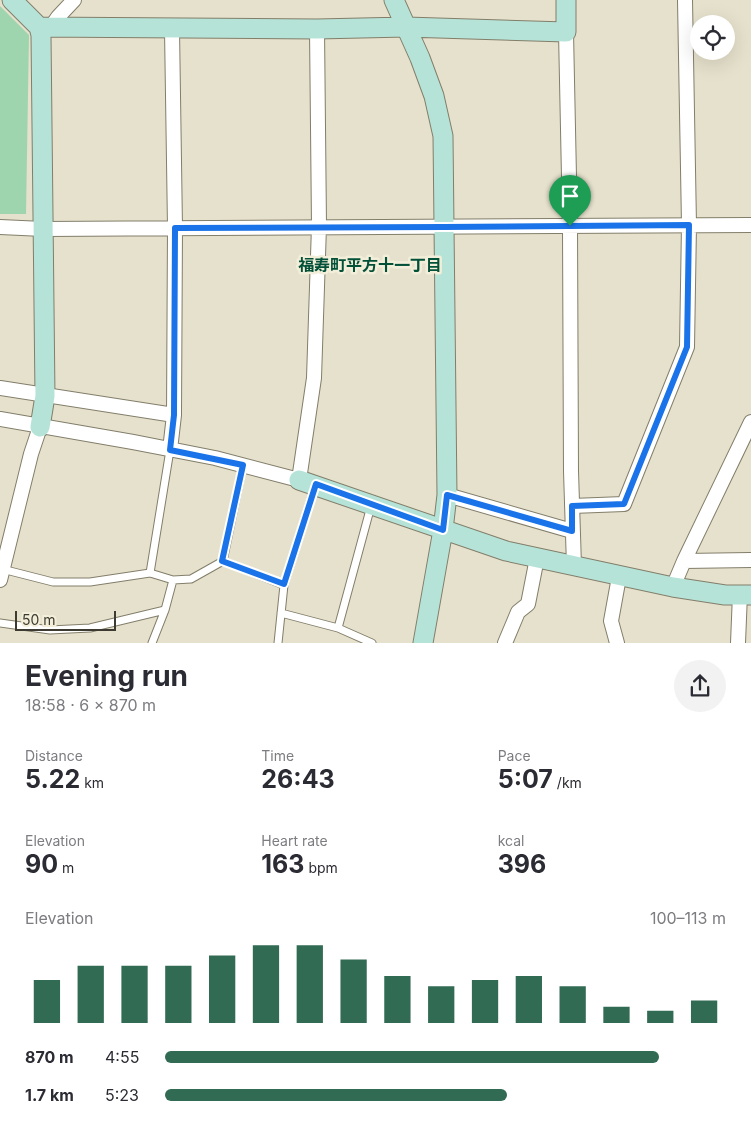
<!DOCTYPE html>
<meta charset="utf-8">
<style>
:root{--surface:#fff;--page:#f2f2f3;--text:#2b2b33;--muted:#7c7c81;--accent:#326b53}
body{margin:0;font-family:Inter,"Noto Sans JP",sans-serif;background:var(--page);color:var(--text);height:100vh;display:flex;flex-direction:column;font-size:19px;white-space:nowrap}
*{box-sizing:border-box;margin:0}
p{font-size:16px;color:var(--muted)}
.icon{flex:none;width:28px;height:28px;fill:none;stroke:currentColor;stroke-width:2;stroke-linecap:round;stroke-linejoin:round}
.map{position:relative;height:643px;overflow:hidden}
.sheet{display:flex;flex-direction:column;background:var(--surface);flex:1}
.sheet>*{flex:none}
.buttons{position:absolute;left:690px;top:15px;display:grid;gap:10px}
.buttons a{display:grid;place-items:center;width:45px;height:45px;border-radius:50%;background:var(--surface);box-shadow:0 5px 20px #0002;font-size:25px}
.scale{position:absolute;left:15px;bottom:12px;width:101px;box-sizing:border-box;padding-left:5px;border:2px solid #3c3a31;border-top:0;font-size:14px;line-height:18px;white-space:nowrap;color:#3c3a31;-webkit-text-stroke:4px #f3eed9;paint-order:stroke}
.pin{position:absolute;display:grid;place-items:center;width:42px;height:42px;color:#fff;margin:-51px -21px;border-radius:50% 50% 50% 0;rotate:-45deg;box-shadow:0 0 5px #0007}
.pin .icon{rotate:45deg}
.round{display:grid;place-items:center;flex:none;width:52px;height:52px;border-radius:26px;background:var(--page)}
.head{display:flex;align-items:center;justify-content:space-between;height:85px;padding:0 25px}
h1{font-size:28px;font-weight:700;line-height:38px}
.stats{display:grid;grid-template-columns:repeat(3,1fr);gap:8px;height:85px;padding:5px 25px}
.stats div{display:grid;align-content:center}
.stats b{font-size:25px;font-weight:700}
.stats small{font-size:14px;font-weight:400}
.stats p{font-size:14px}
.chart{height:140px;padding:10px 25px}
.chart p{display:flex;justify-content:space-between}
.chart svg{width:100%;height:90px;margin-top:5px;stroke:var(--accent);stroke-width:6}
ul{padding:0 25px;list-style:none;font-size:16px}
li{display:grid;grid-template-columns:80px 60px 1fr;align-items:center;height:38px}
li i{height:12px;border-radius:6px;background:var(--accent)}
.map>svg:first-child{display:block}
.green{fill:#9ed5af}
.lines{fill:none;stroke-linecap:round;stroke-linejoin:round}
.lane-casing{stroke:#827e6a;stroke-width:9}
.street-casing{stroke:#827e6a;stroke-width:16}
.secondary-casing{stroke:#827e6a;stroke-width:21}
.lane{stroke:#fff;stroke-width:7}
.street{stroke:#fff;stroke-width:14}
.secondary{stroke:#b6e3d8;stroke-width:19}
.route-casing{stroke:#fff;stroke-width:10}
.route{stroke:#1a73e8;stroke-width:6}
.labels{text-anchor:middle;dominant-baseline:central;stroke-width:5;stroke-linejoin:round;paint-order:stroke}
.neighbourhood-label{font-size:16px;font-weight:bold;fill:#025038;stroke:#f3eed9}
</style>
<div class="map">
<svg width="751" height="643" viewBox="0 0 751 643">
<rect width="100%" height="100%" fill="#e6e1cc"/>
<path class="green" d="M0 6 29 35 26 214H0Z"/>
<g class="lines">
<defs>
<path id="lane" d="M223 561 284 585
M2 569 53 582H90L150 573 170 450
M150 573 173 580 191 579 223 561 243 465
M281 613 338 628 371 506
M0 623 50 630 90 628 165 610
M338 628 372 643
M152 643 165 610 173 580
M278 643 284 585 315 486"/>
<path id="street" d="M51 27 58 17 74 0
M566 32 570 226 571 471 574 566
M0 227 43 229 751 225
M0 388 174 415
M0 419 133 442 215 458 299 480 314 378 319 226 317 29
M170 450 174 415 175 228 172 29
M447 495 572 531
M572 506 624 504 687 347 689 225 685 0
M684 561 751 560
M0 580 31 454 40 427
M673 587 684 561 751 422
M505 643 518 612 528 604 537 558
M617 643 611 621 619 577
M738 643 740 594"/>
<path id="secondary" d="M12 0 39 27 41 35 45 396 40 427
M394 0 420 58 434 96 443 136 447 495 443 530 423 643
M39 27 317 29 406 27 566 32V0
M299 480 506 551 673 587 725 595H751"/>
</defs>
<use href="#lane" class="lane-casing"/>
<use href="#street" class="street-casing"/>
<use href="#secondary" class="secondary-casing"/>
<use href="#lane" class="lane"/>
<use href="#street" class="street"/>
<use href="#secondary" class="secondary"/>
</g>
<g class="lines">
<defs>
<path id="route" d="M689 225 687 347 624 504 572 506V531L447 495 443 530 316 484 284 584 222 561 243 465 170 450 174 415 175 228 444 227Z"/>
</defs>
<use href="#route" class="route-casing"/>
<use href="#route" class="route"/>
</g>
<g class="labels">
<g class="neighbourhood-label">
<text x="370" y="265">福寿町平方十一丁目</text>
</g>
</g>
</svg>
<div class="buttons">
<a><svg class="icon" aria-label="locate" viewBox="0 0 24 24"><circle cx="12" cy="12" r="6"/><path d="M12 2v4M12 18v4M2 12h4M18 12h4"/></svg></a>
</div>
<div class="scale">50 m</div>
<div class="pin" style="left:570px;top:226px;background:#1e9e55"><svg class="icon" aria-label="arrive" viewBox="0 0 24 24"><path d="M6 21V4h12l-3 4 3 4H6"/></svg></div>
</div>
<section class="sheet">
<div class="head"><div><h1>Evening run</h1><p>18:58 · 6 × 870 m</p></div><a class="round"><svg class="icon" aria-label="share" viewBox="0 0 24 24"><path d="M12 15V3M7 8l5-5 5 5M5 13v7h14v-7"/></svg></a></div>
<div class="stats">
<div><p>Distance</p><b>5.22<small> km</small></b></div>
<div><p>Time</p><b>26:43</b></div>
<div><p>Pace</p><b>5:07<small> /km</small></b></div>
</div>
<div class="stats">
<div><p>Elevation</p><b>90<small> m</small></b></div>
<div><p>Heart rate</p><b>163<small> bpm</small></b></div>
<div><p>kcal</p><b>396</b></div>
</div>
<div class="chart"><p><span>Elevation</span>100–113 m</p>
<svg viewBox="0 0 160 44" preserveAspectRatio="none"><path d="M5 44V23M15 44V16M25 44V16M35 44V16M45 44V11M55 44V6M65 44V6M75 44V13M85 44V21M95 44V26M105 44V23M115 44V21M125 44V26M135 44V36M145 44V38M155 44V33"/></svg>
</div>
<ul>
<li><b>870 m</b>4:55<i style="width:88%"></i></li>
<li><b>1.7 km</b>5:23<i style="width:61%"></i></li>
</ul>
</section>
